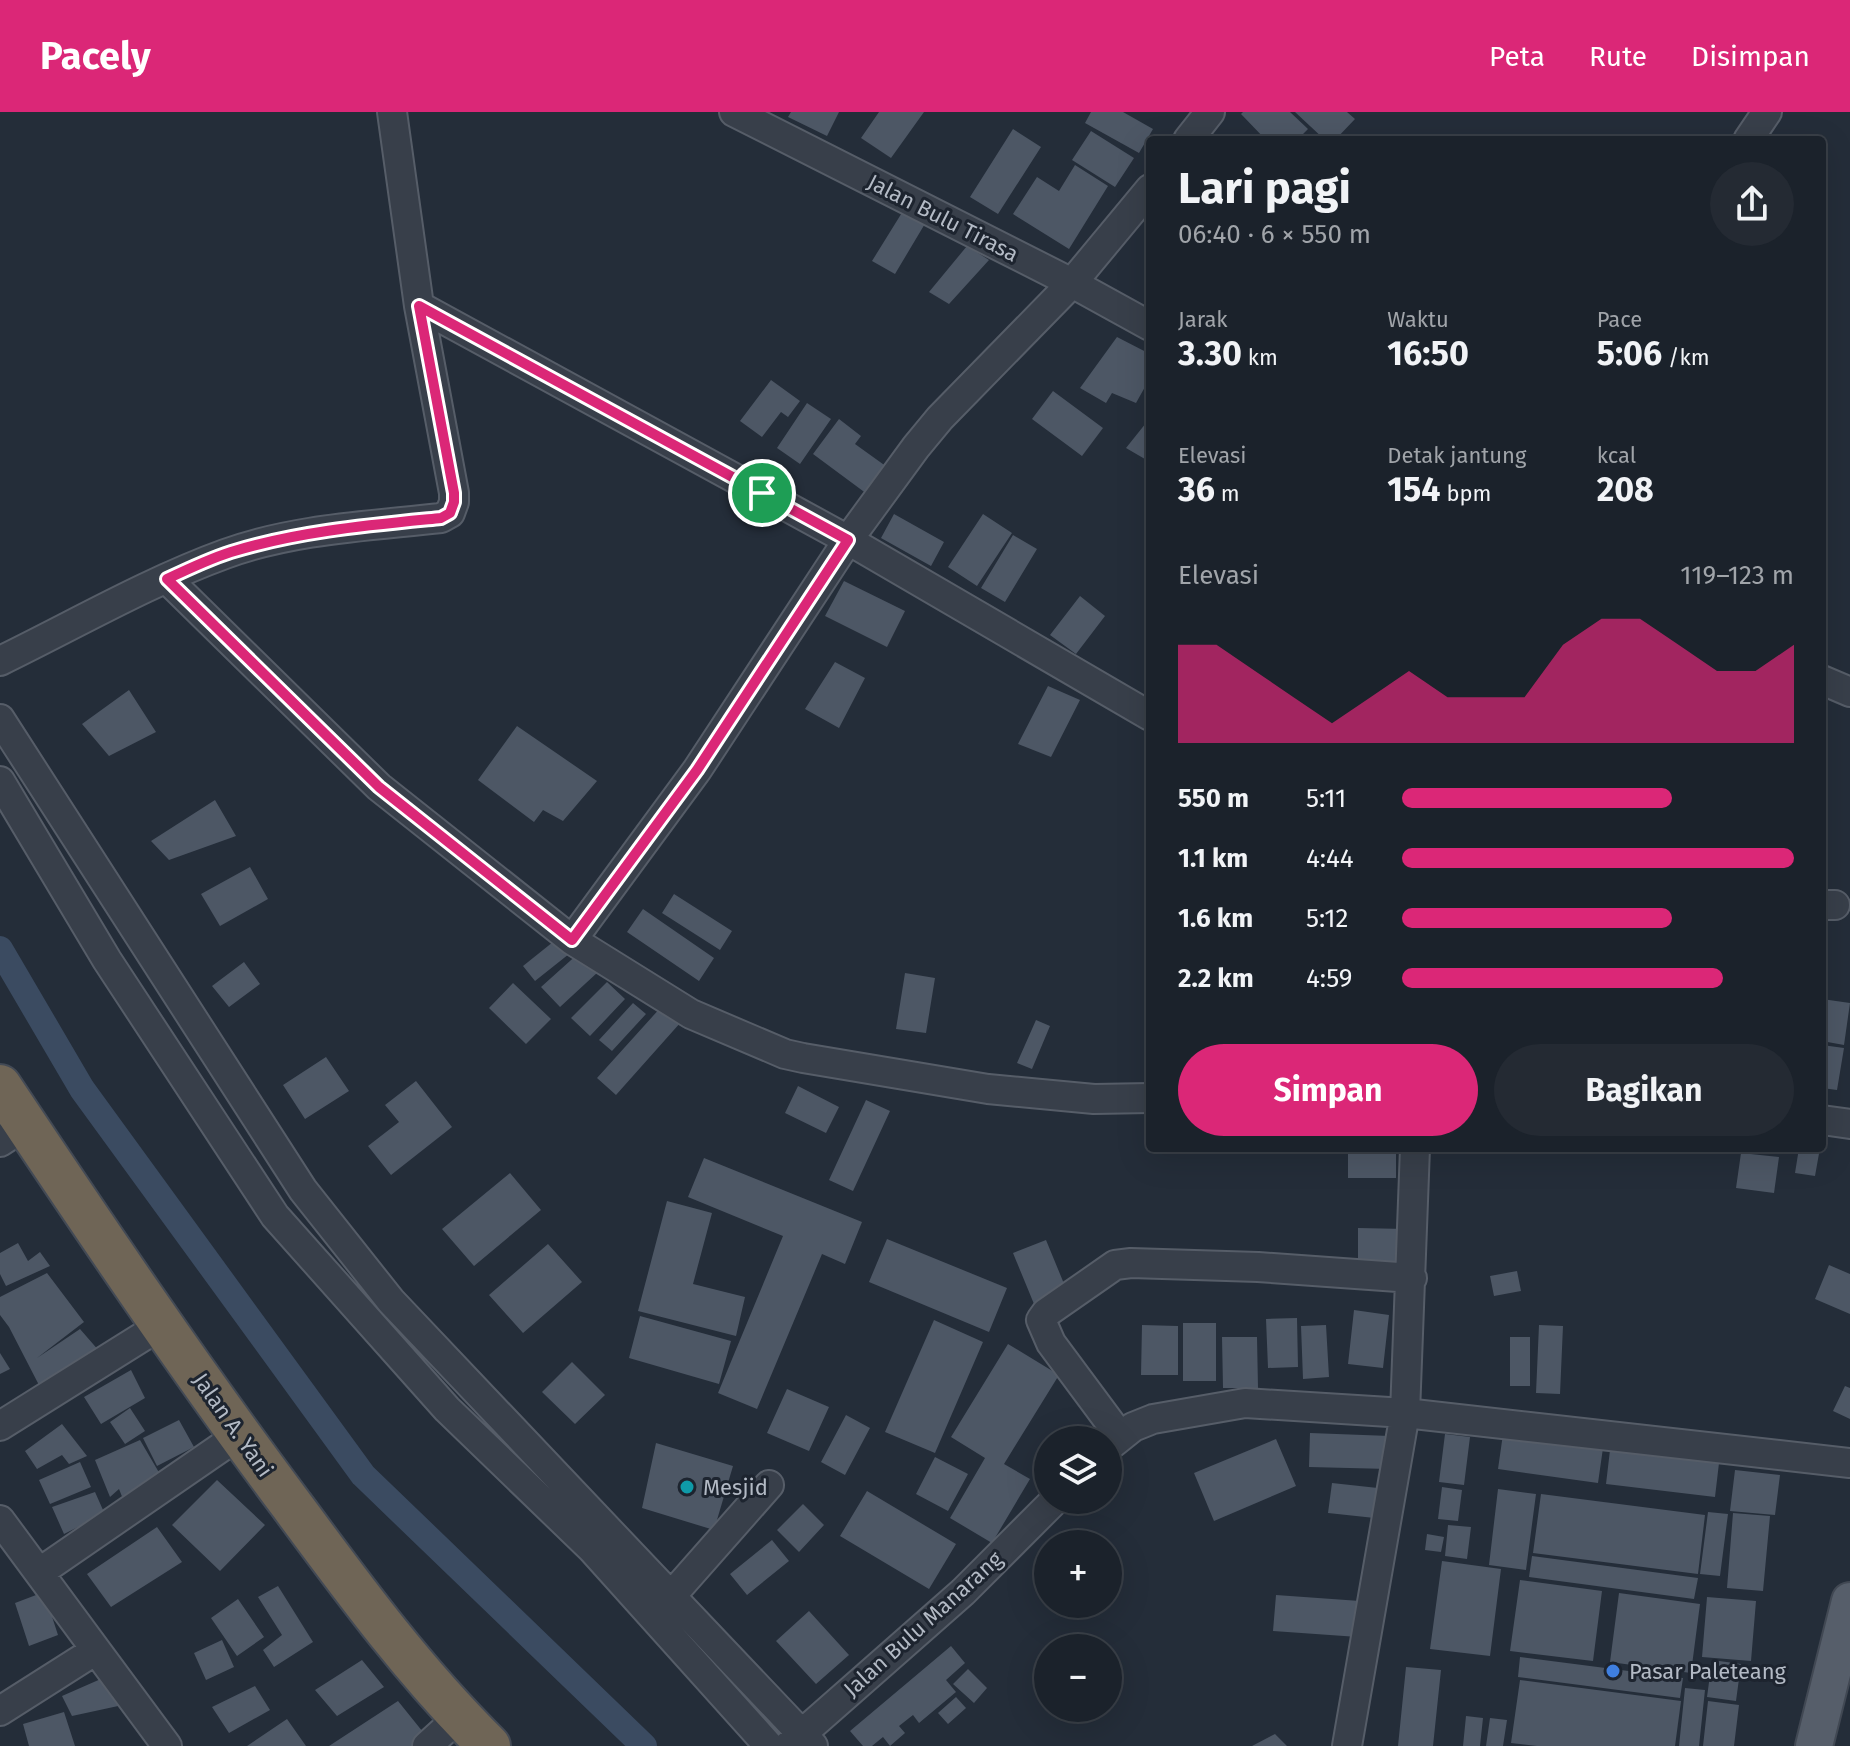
<!DOCTYPE html>
<html lang="id">
<meta charset="utf-8">
<style>
:root{--surface:#1b222b;--page:#242a33;--text:#f1f3f6;--muted:#a0a4a9;--line:#393f47;--accent:#db2777}
body{margin:0;font-family:"Fira Sans",sans-serif;background:var(--page);color:var(--text);height:100vh;display:flex;flex-direction:column;font-size:30px;white-space:nowrap}
*{box-sizing:border-box;margin:0}
p{font-size:26px;color:var(--muted)}
.icon{flex:none;width:44px;height:44px;fill:none;stroke:currentColor;stroke-width:2;stroke-linecap:round;stroke-linejoin:round}
.map{position:relative;flex:1;overflow:hidden}
.details{position:absolute;left:1146px;top:24px;width:680px;height:1016px;display:flex;flex-direction:column;background:var(--surface);border-radius:8px;box-shadow:0 8px 32px #0002,0 0 0 2px var(--line)}
.details>*{flex:none}
.buttons{position:absolute;left:1034px;top:1314px;display:grid;gap:16px}
.buttons a{display:grid;place-items:center;width:88px;height:88px;border-radius:50%;background:var(--surface);box-shadow:0 8px 32px #0002,0 0 0 2px var(--line);font-size:40px}
.pin{position:absolute;display:grid;place-items:center;width:68px;height:68px;color:#fff;margin:-34px;border:4px solid #fff;border-radius:50%;box-shadow:0 2px 8px #0007}
.round{display:grid;place-items:center;flex:none;width:84px;height:84px;border-radius:42px;background:var(--page)}
.headline{display:flex;align-items:center;justify-content:space-between;height:136px;padding:0 32px}
h1{font-size:44px;font-weight:700;line-height:60px}
.stats{display:grid;grid-template-columns:repeat(3,1fr);gap:12px;height:136px;padding:8px 32px}
.stats div{display:grid;align-content:center}
.stats b{font-size:34px;font-weight:700}
.stats small{font-size:22px;font-weight:400}
.stats p{font-size:22px}
.chart{height:224px;padding:16px 32px}
.chart p{display:flex;justify-content:space-between}
.chart svg{width:100%;height:144px;margin-top:8px;fill:var(--accent);opacity:.7}
.primary-button{display:flex;gap:16px;margin-top:auto;padding:16px 32px}
.primary-button a{flex:1;height:92px;border-radius:48px;background:var(--accent);color:#fff;font-size:32px;font-weight:700;line-height:92px;text-align:center}
.primary-button a+a{background:var(--page);color:var(--text)}
ul{padding:0 32px;list-style:none;font-size:26px}
li{display:grid;grid-template-columns:128px 96px 1fr;align-items:center;height:60px}
li i{height:20px;border-radius:10px;background:var(--accent)}
header{display:flex;align-items:center;gap:48px;box-sizing:border-box;height:112px;padding:0 40px;background:var(--accent);color:#fff}
header strong{font-size:38px}
nav{display:flex;gap:44px;margin-inline-start:auto;font-size:28px}
.map>svg:first-child{display:block}
.lines{fill:none;stroke-linecap:round;stroke-linejoin:round}
.canal{stroke:#3b4b61;stroke-width:26}
.building{fill:#4d5765}
.minor-casing{stroke:#565d68;stroke-width:32}
.major-casing{stroke:#414853;stroke-width:40}
.highway-casing{stroke:#434a55;stroke-width:46}
.minor{stroke:#383f4a;stroke-width:28}
.major{stroke:#565e6a;stroke-width:36}
.highway{stroke:#6f6556;stroke-width:42}
.route-casing{stroke:#fff;stroke-width:16}
.route{stroke:#db2777;stroke-width:10}
.culture-dot{fill:#0f9aa8;stroke:#1d242f;stroke-width:3}
.shop-dot{fill:#3f7fe0;stroke:#1d242f;stroke-width:3}
.labels{text-anchor:middle;dominant-baseline:central;stroke-width:6;stroke-linejoin:round;paint-order:stroke}
.street-label{font-size:22px;fill:#b3bac5;stroke:#1d242f}
.poi-label{font-size:22px;fill:#b3bac5;stroke:#1d242f;text-anchor:start}
</style>
<header>
<strong>Pacely</strong>
<nav><a>Peta</a><a>Rute</a><a>Disimpan</a></nav>
</header>
<div class="map">
<svg width="1850" height="1634" viewBox="0 0 1850 1634">
<rect width="100%" height="100%" fill="#242d39"/>
<g class="lines">
<path class="canal" d="M0 837 82 977 363 1363 644 1634"/>
</g>
<path class="building" d="M791 0H839L827 24 788 5Z
M879 0H924L891 46 861 26Z
M1091 0H1123L1153 17 1139 41 1085 11Z
M1243 0H1290L1308 17 1297 28H1266L1241 2Z
M1295 0H1347L1355 7 1335 28H1325Z
M1013 17 1041 35 998 102 970 85Z
M1091 19 1134 46 1115 75 1072 48Z
M1075 53 1108 74 1069 137 1013 102 1037 65 1059 79Z
M903 99 926 110 895 162 872 149Z
M967 134 989 148 949 192 929 180Z
M1117 225 1150 242V266L1136 291 1112 281 1106 291 1080 276Z
M771 268 800 289 788 305 781 300 762 325 740 309Z
M1053 279 1103 316 1082 344 1032 307Z
M807 291 831 307 800 352 777 336Z
M1150 306V350L1126 336Z
M839 307 861 324 855 332 887 355 867 382 813 342Z
M894 402 944 430 931 454 881 426Z
M983 402 1012 421 977 474 948 455Z
M1013 423 1037 437 1005 490 981 476Z
M844 469 905 499 887 535 825 504Z
M1080 484 1105 504 1076 542 1050 523Z
M835 550 865 566 839 616 805 597Z
M1048 574 1080 588 1051 645 1018 632Z
M129 578 156 620 109 644 82 612Z
M517 614 597 669 563 709 543 698 534 710 478 668Z
M215 688 236 724 169 748 151 729Z
M250 755 268 787 220 814 201 782Z
M674 782 732 819 720 838 662 801Z
M643 797 714 846 699 869 627 820Z
M558 826 569 842 535 869 523 854Z
M580 840 598 860 560 895 541 875Z
M244 850 260 872 229 895 212 874Z
M905 861 935 866 926 921 896 917Z
M607 870 625 887 590 924 571 906Z
M513 871 551 907 526 932 489 896Z
M1822 887 1850 891 1844 933 1822 929Z
M633 891 646 902 612 939 599 928Z
M662 894 681 910 616 983 597 966Z
M1036 908 1050 914 1032 957 1017 951Z
M1822 933 1844 936 1837 978 1822 976Z
M326 945 349 979 305 1007 283 973Z
M416 969 452 1015 391 1063 368 1034 399 1010 385 993Z
M798 974 839 995 826 1021 785 1001Z
M866 988 890 999 853 1079 829 1068Z
M1611 1036H1646V1041L1611 1039Z
M1799 1036H1820L1815 1064 1795 1061Z
M1348 1039H1396V1066H1348Z
M1741 1041 1779 1045 1774 1081 1736 1076Z
M704 1046 862 1110 845 1152 822 1142 757 1297 718 1281 783 1124 688 1085Z
M510 1061 541 1098 474 1154 442 1117Z
M667 1089 712 1101 693 1172 745 1185 736 1224 638 1199Z
M1358 1116 1406 1117 1405 1154 1358 1153Z
M887 1127 1007 1176 989 1220 869 1170Z
M1046 1128 1067 1179 1034 1192 1013 1141Z
M18 1131 28 1149 40 1140 50 1154 6 1174 0 1162V1141Z
M548 1132 582 1170 523 1221 489 1183Z
M1829 1153 1850 1162V1202L1815 1187Z
M1517 1159 1521 1179 1494 1184 1490 1164Z
M47 1161 84 1210 37 1246 80 1217 100 1240 41 1277 9 1215 0 1203V1185Z
M1354 1198 1389 1203 1383 1256 1348 1252Z
M640 1204 731 1229 719 1272 629 1246Z
M1297 1206 1298 1255 1268 1256 1266 1207Z
M934 1208 983 1230 935 1341 885 1320Z
M1183 1211H1216V1269H1183Z
M1142 1213 1178 1214V1263H1141Z
M1326 1213 1329 1265 1303 1267 1301 1214Z
M1539 1213 1563 1214 1560 1282 1536 1281Z
M1222 1225H1257L1258 1276H1223Z
M1510 1225H1530V1274H1510Z
M1008 1232 1059 1263 1004 1352 1030 1367 992 1431 950 1406 985 1346 951 1325Z
M0 1241 10 1257 0 1262Z
M572 1250 605 1283 575 1312 542 1280Z
M131 1258 145 1286 101 1312 84 1285Z
M1845 1274 1850 1276V1307L1833 1299Z
M787 1277 829 1295 809 1339 767 1321Z
M130 1296 145 1319 125 1332 110 1310Z
M846 1303 870 1316 845 1363 821 1350Z
M179 1308 194 1335 157 1354 143 1326Z
M62 1312 87 1344 69 1352 62 1343 37 1357 25 1339Z
M1310 1321 1390 1324 1389 1357 1309 1355Z
M1445 1322 1470 1325 1464 1373 1439 1370Z
M1503 1322 1603 1336 1598 1371 1498 1357Z
M1276 1327 1296 1374 1214 1409 1194 1361Z
M140 1328 164 1369 123 1387 119 1377 110 1385 95 1348Z
M656 1331 733 1354 714 1418 642 1396Z
M1610 1338 1719 1351 1715 1385 1606 1372Z
M935 1345 968 1362 948 1399 916 1382Z
M80 1350 91 1375 50 1392 39 1368Z
M1735 1358 1780 1363 1775 1403 1730 1399Z
M217 1368 265 1413 220 1459 172 1413Z
M1332 1371 1387 1377 1384 1407 1328 1401Z
M1442 1375 1462 1378 1458 1409 1438 1407Z
M1498 1377 1536 1382 1526 1458 1489 1453Z
M867 1379 956 1432 929 1477 840 1424Z
M95 1380 107 1407 90 1409 64 1422 52 1395Z
M1541 1382 1705 1403 1698 1462 1533 1441Z
M803 1392 824 1413 799 1440 777 1418Z
M1708 1400 1728 1402 1720 1464 1700 1462Z
M1733 1401 1770 1404 1763 1479 1727 1476Z
M1448 1413 1471 1415 1467 1447 1445 1444Z
M157 1415 182 1450 111 1495 87 1462Z
M1427 1422 1444 1425 1441 1440 1425 1438Z
M772 1428 789 1449 747 1483 730 1462Z
M1532 1444 1698 1466 1694 1487 1529 1465Z
M1442 1449 1501 1457 1490 1544 1430 1537Z
M1520 1468 1602 1479 1593 1549 1510 1539Z
M278 1474 313 1530 274 1555 263 1538 282 1523 258 1485Z
M44 1480 58 1523 29 1534 15 1491Z
M1619 1481 1700 1492 1691 1561 1610 1550Z
M1276 1483 1360 1489 1358 1525 1273 1519Z
M1707 1485 1756 1489 1751 1549 1702 1545Z
M238 1487 264 1525 237 1544 211 1506Z
M809 1499 849 1543 816 1572 776 1529Z
M222 1528 234 1555 206 1568 194 1541Z
M951 1534 965 1551 946 1568 956 1580 919 1611 913 1603 899 1614 905 1621 890 1634 883 1625 872 1634H863L850 1619Z
M1520 1545 1683 1566 1680 1586 1518 1565Z
M362 1548 384 1575 337 1604 315 1578Z
M1712 1548 1741 1552 1736 1589 1707 1585Z
M1406 1555 1441 1558 1433 1634H1398Z
M968 1557 987 1576 974 1591 953 1572Z
M119 1559 132 1591 72 1604 62 1584Z
M1520 1568 1681 1589 1675 1634H1537L1511 1631Z
M255 1574 270 1598 229 1621 212 1595Z
M1685 1576 1705 1578 1699 1634H1679Z
M956 1585 966 1596 948 1612 938 1601Z
M398 1589 427 1625 417 1634H329Z
M1708 1589 1739 1593 1734 1634H1703Z
M64 1600 75 1634H29L23 1612Z
M1466 1604 1483 1606 1480 1634H1463Z
M1490 1606 1507 1608 1503 1634H1486Z
M287 1607 306 1634H247Z
M1275 1622 1287 1634H1252Z"/>
<g class="lines">
<defs>
<path id="minor" d="M392 0 419 194
M734 0 1072 171 1150 214
M1188 28 1210 0
M1748 28 1767 0
M167 467 379 675 572 828 691 902 785 942 803 946 988 977 1094 987 1150 986
M0 549C74 513 148 470 225 442 293 417 369 414 441 406L450 401 454 390V381L419 194 848 428 1150 604
M1822 568 1850 580
M0 607 303 1078 391 1189 813 1634
M0 669 107 848 275 1104 447 1297 592 1437 769 1634
M1822 793H1835
M572 828 697 658 848 428 916 335 940 306 1072 171 1150 77
M1822 1008 1850 1012
M0 1030 26 1013
M0 1314 163 1212
M1120 1324 1051 1231 1041 1208 1046 1201 1115 1153 1131 1151 1258 1155 1412 1166
M1108 1335 1133 1315 1153 1307 1245 1291 1405 1301 1850 1351
M0 1408 96 1538 0 1599
M40 1460 239 1323
M672 1483 769 1373
M96 1538 167 1634
M427 1634 459 1605
M788 1634 963 1480 1055 1388
M1347 1634 1405 1301 1415 1036"/>
<path id="major" d="M1814 1634 1850 1489"/>
<path id="highway" d="M0 974C94 1115 189 1256 290 1391 352 1475 414 1560 489 1634"/>
</defs>
<use href="#minor" class="minor-casing"/>
<use href="#major" class="major-casing"/>
<use href="#highway" class="highway-casing"/>
<use href="#minor" class="minor"/>
<use href="#major" class="major"/>
<use href="#highway" class="highway"/>
</g>
<g class="lines">
<defs>
<path id="route" d="M419 194 848 428 697 658 572 828 379 675 167 467C188 457 209 447 231 440 299 419 370 413 441 406L450 401 454 390V381Z"/>
</defs>
<use href="#route" class="route-casing"/>
<use href="#route" class="route"/>
</g>
<circle class="culture-dot" cx="687" cy="1375" r="8"/>
<circle class="shop-dot" cx="1613" cy="1559" r="8"/>
<g class="labels">
<g class="street-label">
<text transform="translate(943 106) rotate(27)">Jalan Bulu Tirasa</text>
<text transform="translate(233 1313) rotate(55)">Jalan A. Yani</text>
<text transform="translate(923 1512) rotate(-42)">Jalan Bulu Manarang</text>
</g>
<g class="poi-label">
<text x="703" y="1375">Mesjid</text>
<text x="1629" y="1559">Pasar Paleteang</text>
</g>
</g>
</svg>
<div class="buttons">
<a><svg class="icon" aria-label="layers" viewBox="0 0 24 24"><path d="M12 4l9 5-9 5-9-5zM3 14l9 5 9-5"/></svg></a>
<a>+</a>
<a>−</a>
</div>
<div class="pin" style="left:762px;top:381px;background:#1e9e55"><svg class="icon" aria-label="arrive" viewBox="0 0 24 24"><path d="M6 21V4h12l-3 4 3 4H6"/></svg></div>
<section class="details">
<div class="headline"><div><h1>Lari pagi</h1><p>06:40 · 6 × 550 m</p></div><a class="round"><svg class="icon" aria-label="share" viewBox="0 0 24 24"><path d="M12 15V3M7 8l5-5 5 5M5 13v7h14v-7"/></svg></a></div>
<div class="stats">
<div><p>Jarak</p><b>3.30<small> km</small></b></div>
<div><p>Waktu</p><b>16:50</b></div>
<div><p>Pace</p><b>5:06<small> /km</small></b></div>
</div>
<div class="stats">
<div><p>Elevasi</p><b>36<small> m</small></b></div>
<div><p>Detak jantung</p><b>154<small> bpm</small></b></div>
<div><p>kcal</p><b>208</b></div>
</div>
<div class="chart"><p><span>Elevasi</span>119–123 m</p>
<svg viewBox="0 0 160 44" preserveAspectRatio="none"><path d="M0 44V14L10 14L20 22L30 30L40 38L50 30L60 22L70 30L80 30L90 30L100 14L110 6L120 6L130 14L140 22L150 22L160 14V44z"/></svg>
</div>
<ul>
<li><b>550 m</b>5:11<i style="width:69%"></i></li>
<li><b>1.1 km</b>4:44<i style="width:100%"></i></li>
<li><b>1.6 km</b>5:12<i style="width:69%"></i></li>
<li><b>2.2 km</b>4:59<i style="width:82%"></i></li>
</ul>
<div class="primary-button"><a>Simpan</a><a>Bagikan</a></div>
</section>
</div>
